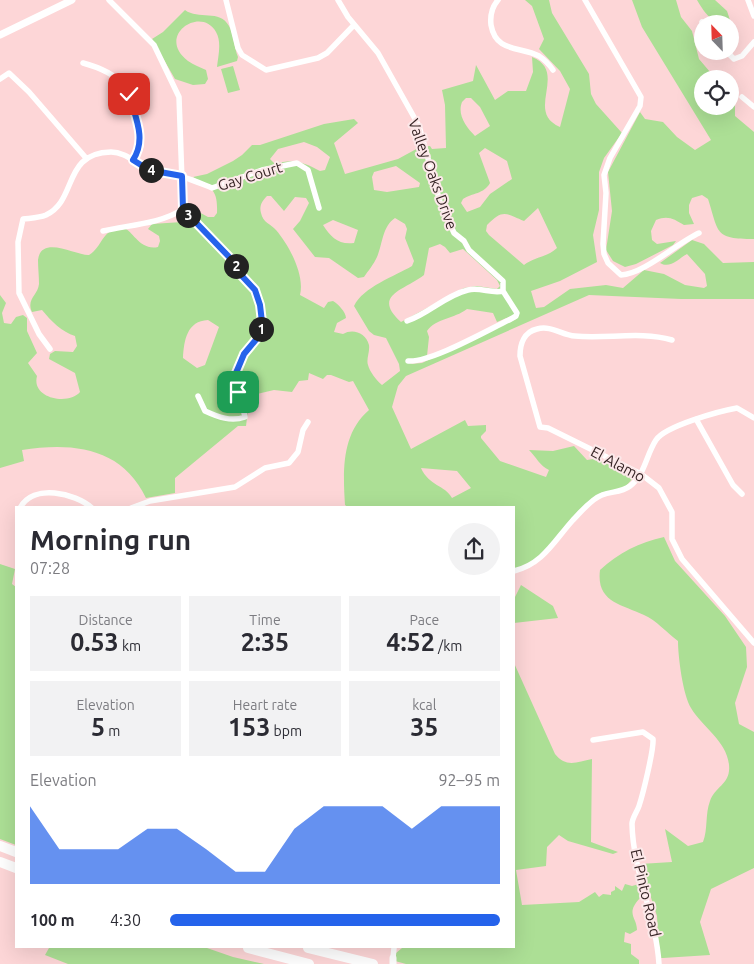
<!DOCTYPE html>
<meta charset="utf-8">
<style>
:root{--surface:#fff;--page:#f2f2f3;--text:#2b2b33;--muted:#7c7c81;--accent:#2563eb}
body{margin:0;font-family:Ubuntu,sans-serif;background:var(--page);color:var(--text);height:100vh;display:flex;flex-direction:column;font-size:19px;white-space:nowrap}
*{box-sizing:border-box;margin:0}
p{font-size:16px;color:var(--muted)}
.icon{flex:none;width:28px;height:28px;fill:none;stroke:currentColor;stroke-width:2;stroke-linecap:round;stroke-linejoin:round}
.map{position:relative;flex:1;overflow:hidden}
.sheet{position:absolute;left:15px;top:506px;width:500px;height:442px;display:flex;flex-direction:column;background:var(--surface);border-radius:0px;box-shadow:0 5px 20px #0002}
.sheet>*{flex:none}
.needle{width:32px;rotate:337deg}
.fabs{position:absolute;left:694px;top:15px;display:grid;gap:10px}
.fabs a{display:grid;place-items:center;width:45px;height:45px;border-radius:50%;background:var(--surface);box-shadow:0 5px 20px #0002;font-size:25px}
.pin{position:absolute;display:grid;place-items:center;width:42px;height:42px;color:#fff;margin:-21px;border-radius:10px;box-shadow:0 2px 8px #0006}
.km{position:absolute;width:25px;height:25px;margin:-12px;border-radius:50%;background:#222;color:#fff;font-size:14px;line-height:25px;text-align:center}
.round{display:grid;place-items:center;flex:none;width:52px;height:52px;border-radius:26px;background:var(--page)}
.head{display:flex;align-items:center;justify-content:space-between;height:85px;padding:0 15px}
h1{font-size:28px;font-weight:600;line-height:38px}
.metrics{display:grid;grid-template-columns:repeat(3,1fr);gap:8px;height:85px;padding:5px 15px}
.metrics div{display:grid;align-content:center;border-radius:0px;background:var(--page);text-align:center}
.metrics b{font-size:25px;font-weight:600}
.metrics small{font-size:14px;font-weight:400}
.metrics p{font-size:14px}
.chart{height:140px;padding:10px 15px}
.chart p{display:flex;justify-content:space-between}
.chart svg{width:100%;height:90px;margin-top:5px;fill:var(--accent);opacity:.7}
ul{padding:0 15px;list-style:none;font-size:16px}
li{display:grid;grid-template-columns:80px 60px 1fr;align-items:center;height:38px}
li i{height:12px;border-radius:6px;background:var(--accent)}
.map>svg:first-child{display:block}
.green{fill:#acdf95;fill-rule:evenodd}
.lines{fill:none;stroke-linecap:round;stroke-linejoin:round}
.minor{stroke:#fff;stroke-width:5.5}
.tertiary{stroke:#fff;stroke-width:7}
.motorway{stroke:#fff;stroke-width:10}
.route-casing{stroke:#fff;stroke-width:10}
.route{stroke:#2563eb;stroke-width:6}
.labels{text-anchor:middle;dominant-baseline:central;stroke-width:4;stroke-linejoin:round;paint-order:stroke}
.street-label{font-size:15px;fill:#362425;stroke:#fce8e9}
</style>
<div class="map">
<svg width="754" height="964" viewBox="0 0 754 964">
<rect width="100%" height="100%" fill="#fdd6d7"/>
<path class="green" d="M525 0H549L552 13 589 74 591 94 596 104 622 133 604 158 599 172V210L593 235 597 262 560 281 531 291 536 308 544 307 570 289 606 285 623 288 644 270 664 274 685 285 704 288 707 286 705 274 687 254C678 259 670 269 660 263L692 240 704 244 723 263 754 262V299H681L589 295 406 376 398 386 392 407 411 449 465 420 468 426 486 425V431L481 436V438L500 461 546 477 549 470C540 466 536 457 529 450L553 451 574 446 587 460 593 459 594 457 634 477 626 486 619 490 609 491 578 511 537 561 514 569V508H349L345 505C343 472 341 434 369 410L353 381 349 382 331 375H327L323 379 309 373 308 380 299 381 292 392 274 390 257 394 248 410 246 426H238L175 478V493L146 498C122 447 72 442 22 450L24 461 0 468V295L6 303 2 313 4 323 11 324 16 317 23 315 27 318V331L37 353 28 363 37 376C31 398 68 406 80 392L75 373 49 359 50 354 55 351 73 352 77 346 75 336C62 332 51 321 42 310L32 312C26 299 38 295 39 284 39 276 38 268 38 260 41 234 77 256 89 255 103 247 102 226 125 229 132 230 140 251 158 247L160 241 159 236 148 229 152 224 182 222 197 211 208 217H214L217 213C218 188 211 189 193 177L207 174 233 161 242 155 252 145H260L324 124 354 119 358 123 334 143 345 174 398 159 420 147 430 146 432 149 446 148 445 105 442 90 473 81 476 65 495 100 508 91H526L533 72 532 57C569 72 524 112 560 127L570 89 560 71 539 49 544 39 532 6ZM466 98H471L480 107 490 126 475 136C466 127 457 115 462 102ZM304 142 317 147 330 157 325 170 320 171C304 162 292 158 275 164L270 159 278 149ZM485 148 507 161 512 179 490 194 480 207 467 212 461 203 463 199C472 193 484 194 490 183L479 153ZM396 166 420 183 419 187 387 192 374 190 372 177 374 172ZM267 196H271L284 211 295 197 306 198 309 203 300 221 293 229 315 257 329 258 358 278 364 277C368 271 374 264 377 257 383 243 382 227 395 218L405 224 407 229 405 238 414 261 412 266C395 276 363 287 354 306L369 331 374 335 386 338 399 364 400 371 382 385C376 380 370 372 368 365 366 359 370 352 369 345 366 333 353 328 343 334L334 332 337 323 346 318C346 312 338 304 333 301L328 302 324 308 300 295C305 275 289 245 276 230 271 224 263 223 261 213 259 206 262 201 267 196ZM538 208 557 248C548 257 534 257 524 265L489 235 486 231 487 225C503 209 505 213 524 221ZM333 220 358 230 354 243C338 245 331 237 323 225ZM440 244 445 247 450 253 463 249 497 280 500 286 497 289 477 286 464 288 401 322C371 295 405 290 424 275L429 248ZM467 309 493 313 497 322 511 316 516 319 422 363 410 364 427 356 429 337 427 331C436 318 454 319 467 309ZM208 320 219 327 205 365 197 368 183 358C184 340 187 321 208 320ZM421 468 457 471 471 488 452 498C445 485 429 486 421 468Z
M632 0H676L681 17 692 31 699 59 716 79H702V106H730V92L735 98V116L754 132V239C714 239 719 233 708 199L702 195 692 198 689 205V213L694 224 684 225C674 219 668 215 656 220L651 231 652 240 657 244 676 241 673 245 636 264 625 267 613 261 606 250 612 211 608 172 640 112 645 119 663 122 677 137 695 150 711 140 642 27Z
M697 0H715L727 11 730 20 726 23C709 21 705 13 697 0Z
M185 10C198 20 220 9 229 26 234 35 234 47 238 57L237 61 217 67C218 57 222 42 216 32 201 5 155 36 188 61 194 65 200 67 206 70L208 79 205 84 193 85 175 79 152 39 163 32Z
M233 66 240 90 228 93 221 69Z
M664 537 675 561 725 616 746 647 747 667 735 703 739 724 754 732V868L711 889 700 922 710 955 663 958H659L657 916 640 864 672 862 665 829 688 846 703 842C708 829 705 814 710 801 715 786 731 784 729 765 727 741 702 727 691 708 683 695 678 657 678 641 667 633 656 620 644 615 621 604 596 602 600 570 618 553 640 542 664 537Z
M0 564 15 569 12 584 16 587V845L0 839Z
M521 585 553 606 558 618 514 623V599Z
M514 663 555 754C566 768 577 762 592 759L591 842 618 852 613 854 568 841 559 835 547 847 546 866 516 870 522 905 579 902 595 892 599 897 603 894 611 895V892L615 890V886L622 891 625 884 632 886 639 884 644 899 640 898C625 914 637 917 637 930L630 934 625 932 624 942 631 944V954L639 960V964H406L395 961 396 953 402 948H514Z
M49 948H207L233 957 264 964H68L45 955Z"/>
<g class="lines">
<path class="minor" d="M109 0 154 45 179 97 183 209
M226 0 238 48 242 55 266 70 318 58 327 53 354 25
M338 0 348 17 378 53 419 126 440 202 454 233 464 241 469 250 503 281V291L517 313 516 316 509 320C486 331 430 363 408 361
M498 0C492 7 490 16 491 25 496 53 520 46 539 56 545 60 549 64 553 70
M585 0 641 97 640 106 610 158 604 175 606 193 603 244 604 254 608 263 621 275C644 274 677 243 699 233
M748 0 754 16
M702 22 704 24
M726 51 734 59 742 56 754 42
M83 63C98 67 113 73 124 85 131 92 142 136 141 146 140 151 136 156 133 160
M0 79 9 73 29 92 86 158
M742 97 754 107
M183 209C206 237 281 296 259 336 255 343 248 348 244 354 231 375 240 395 245 417 231 422 218 417 205 411L198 396
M103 231C128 225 161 224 183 209
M407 321C428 314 446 295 468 290 480 287 492 294 503 291
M672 340C641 331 607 339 575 336 562 335 551 325 537 329 524 332 520 344 520 356L540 427 548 428 641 474 659 488 672 512V539L682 559 754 643
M50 349 39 334 19 293 18 242 23 219C31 218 39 218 46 215 78 200 62 153 111 152 126 152 136 164 149 169 160 174 172 173 183 177 193 180 202 184 212 188L262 170 297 163 308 170 319 208
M696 419 733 485 742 494
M20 508C33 483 75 493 92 508
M131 508 150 501 235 487 265 468 289 463 298 452 303 430 308 422
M514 571C543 564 554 541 573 520 581 512 591 499 602 495 612 491 621 493 630 486 645 475 646 455 656 440 665 426 720 411 737 408L754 418
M593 740 643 732 653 739C654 749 643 794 639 806 637 812 632 818 632 824 633 872 656 916 659 964
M393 958 394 948"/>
<path class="tertiary" d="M0 35 72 0
M393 964V958"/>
<path class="motorway" d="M0 846 16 852
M0 862 16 868
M248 948 309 964
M308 948 373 964"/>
</g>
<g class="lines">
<defs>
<path id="route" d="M129 94C135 117 147 139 133 160L149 170 182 176 183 209 233 261 241 275 255 290 260 305 262 322 259 336 244 354 236 373 238 392"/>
</defs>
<use href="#route" class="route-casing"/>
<use href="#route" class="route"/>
</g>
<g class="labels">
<g class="street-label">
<text transform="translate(433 174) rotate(70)">Valley Oaks Drive</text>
<text transform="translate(250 176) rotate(-17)">Gay Court</text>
<text transform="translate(618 464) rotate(28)">El Alamo</text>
<text transform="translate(646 893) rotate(77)">El Pinto Road</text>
</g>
</g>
</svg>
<div class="fabs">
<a><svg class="needle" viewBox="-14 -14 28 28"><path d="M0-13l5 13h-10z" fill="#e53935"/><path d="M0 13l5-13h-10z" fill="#7c7c81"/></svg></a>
<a><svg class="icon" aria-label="locate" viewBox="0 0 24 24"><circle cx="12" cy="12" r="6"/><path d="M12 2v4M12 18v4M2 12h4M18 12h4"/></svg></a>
</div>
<div class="pin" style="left:238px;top:392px;background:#1e9e55"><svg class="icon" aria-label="arrive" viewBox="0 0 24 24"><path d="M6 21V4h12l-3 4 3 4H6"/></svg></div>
<div class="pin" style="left:129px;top:94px;background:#d93025"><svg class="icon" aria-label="check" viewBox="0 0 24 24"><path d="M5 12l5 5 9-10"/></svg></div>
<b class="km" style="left:261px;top:329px">1</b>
<b class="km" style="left:236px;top:266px">2</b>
<b class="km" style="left:188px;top:215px">3</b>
<b class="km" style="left:151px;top:170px">4</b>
<section class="sheet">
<div class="head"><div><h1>Morning run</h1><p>07:28</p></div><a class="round"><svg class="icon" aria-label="share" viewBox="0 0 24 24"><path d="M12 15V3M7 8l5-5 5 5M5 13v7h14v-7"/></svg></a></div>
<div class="metrics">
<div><p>Distance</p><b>0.53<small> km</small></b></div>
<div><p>Time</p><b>2:35</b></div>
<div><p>Pace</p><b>4:52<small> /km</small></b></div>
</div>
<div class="metrics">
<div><p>Elevation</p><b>5<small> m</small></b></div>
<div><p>Heart rate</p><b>153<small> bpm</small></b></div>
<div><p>kcal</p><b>35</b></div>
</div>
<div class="chart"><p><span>Elevation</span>92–95 m</p>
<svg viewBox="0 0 160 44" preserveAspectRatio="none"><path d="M0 44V6L10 27L20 27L30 27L40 17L50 17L60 27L70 38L80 38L90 17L100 6L110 6L120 6L130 17L140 6L150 6L160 6V44z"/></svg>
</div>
<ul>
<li><b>100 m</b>4:30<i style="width:100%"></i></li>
</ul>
</section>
</div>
